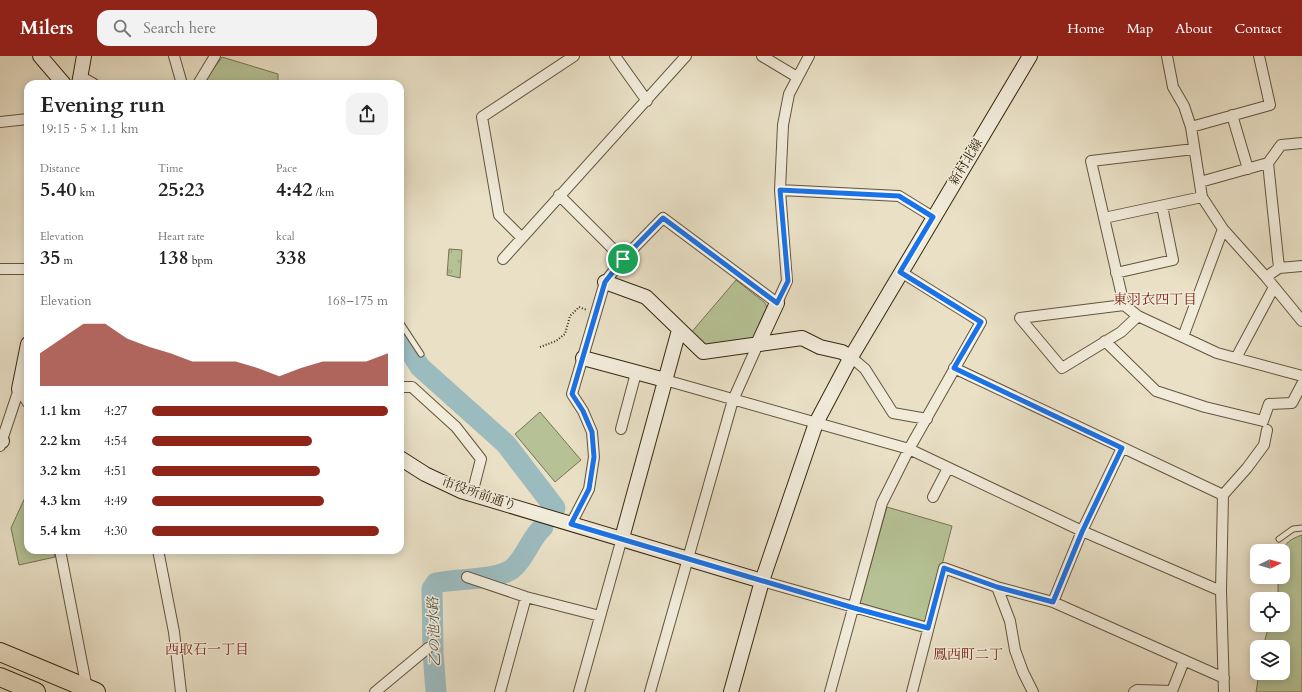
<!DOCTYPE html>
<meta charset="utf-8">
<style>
:root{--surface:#fff;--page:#f2f2f2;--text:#222;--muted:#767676;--accent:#8f2418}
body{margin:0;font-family:Cardo,"Noto Serif JP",serif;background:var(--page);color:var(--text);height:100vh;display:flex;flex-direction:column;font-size:15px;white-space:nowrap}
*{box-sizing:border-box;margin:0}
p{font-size:13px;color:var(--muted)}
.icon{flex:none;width:22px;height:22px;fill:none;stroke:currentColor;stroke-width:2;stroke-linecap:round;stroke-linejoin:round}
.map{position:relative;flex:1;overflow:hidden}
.side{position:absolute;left:24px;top:24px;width:380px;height:474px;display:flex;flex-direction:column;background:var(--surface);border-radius:12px;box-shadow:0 2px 10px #0003}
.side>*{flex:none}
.needle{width:26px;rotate:85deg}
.buttons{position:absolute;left:1250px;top:488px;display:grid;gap:8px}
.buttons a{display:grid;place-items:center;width:40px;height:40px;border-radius:8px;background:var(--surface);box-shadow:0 2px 10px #0003;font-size:20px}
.pin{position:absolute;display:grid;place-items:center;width:34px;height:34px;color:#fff;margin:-17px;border:2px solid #fff;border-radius:50%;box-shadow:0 1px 4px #0007}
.round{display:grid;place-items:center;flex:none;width:42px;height:42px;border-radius:12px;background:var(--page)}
.overview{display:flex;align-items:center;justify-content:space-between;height:68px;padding:0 16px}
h1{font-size:22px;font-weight:700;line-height:30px}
.figures{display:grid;grid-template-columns:repeat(3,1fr);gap:6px;height:68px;padding:4px 16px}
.figures div{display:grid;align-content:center}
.figures b{font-size:20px;font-weight:700}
.figures small{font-size:11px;font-weight:400}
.figures p{font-size:11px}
.chart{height:112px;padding:8px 16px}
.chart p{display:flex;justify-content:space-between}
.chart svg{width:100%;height:72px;margin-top:4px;fill:var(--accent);opacity:.7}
ul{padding:0 16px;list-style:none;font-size:13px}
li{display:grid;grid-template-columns:64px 48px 1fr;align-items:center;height:30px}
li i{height:10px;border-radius:5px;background:var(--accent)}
header{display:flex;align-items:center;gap:24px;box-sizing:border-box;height:56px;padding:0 20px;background:var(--accent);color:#fff}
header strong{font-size:19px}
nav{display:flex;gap:22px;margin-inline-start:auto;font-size:14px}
.search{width:280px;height:36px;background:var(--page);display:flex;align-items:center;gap:10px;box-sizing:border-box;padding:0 14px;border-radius:12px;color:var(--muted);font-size:15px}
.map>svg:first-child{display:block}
.grass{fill:url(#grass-tufts);stroke:#777452}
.park{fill:#b6c295;stroke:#777452}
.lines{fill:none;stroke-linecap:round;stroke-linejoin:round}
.river{stroke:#9cbbbf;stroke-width:21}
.lane-casing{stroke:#64553e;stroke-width:7}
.street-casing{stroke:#64553e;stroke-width:12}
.secondary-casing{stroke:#382710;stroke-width:16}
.highway-casing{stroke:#382710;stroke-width:20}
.path{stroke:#382710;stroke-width:2;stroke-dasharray:1 2;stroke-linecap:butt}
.lane{stroke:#f1ebda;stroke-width:5}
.street{stroke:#f1ebda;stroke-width:10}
.secondary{stroke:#f1ebda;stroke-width:14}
.highway{stroke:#e9e0c6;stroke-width:18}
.route-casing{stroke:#fff;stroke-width:8}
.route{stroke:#1a73e8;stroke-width:5}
.labels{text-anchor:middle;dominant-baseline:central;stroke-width:3;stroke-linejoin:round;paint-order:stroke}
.street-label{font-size:13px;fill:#382710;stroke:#f1ebda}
.neighbourhood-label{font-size:14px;fill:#7a1f14;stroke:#f1ebda}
.water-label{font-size:14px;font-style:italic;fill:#514c3c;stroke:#f1ebda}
</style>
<header>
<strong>Milers</strong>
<div class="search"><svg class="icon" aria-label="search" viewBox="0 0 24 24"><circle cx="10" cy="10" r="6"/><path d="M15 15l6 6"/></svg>Search here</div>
<nav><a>Home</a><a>Map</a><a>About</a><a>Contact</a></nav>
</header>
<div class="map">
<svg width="1302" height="636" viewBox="0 0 1302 636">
<defs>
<pattern id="grass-tufts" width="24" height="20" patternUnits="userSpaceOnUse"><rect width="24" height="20" fill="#b6c295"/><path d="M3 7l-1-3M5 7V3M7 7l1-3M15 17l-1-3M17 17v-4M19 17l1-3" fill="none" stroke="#959e78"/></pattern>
</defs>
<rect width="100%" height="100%" fill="#e9e0c6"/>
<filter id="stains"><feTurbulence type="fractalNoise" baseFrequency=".005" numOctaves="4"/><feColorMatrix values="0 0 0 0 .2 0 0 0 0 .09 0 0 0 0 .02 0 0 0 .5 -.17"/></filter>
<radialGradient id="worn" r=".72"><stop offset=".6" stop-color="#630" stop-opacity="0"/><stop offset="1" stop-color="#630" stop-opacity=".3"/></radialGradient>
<path class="grass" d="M449 193 462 194 460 222 447 219Z"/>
<path class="park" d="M222 1 278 18V28H215L205 25Z
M736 224 765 247 768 254 754 284 709 290 700 286 690 278Z
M540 356 581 404 555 426 515 378Z
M28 435V494H53L55 501 19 509 11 472Z
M887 451 952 470 927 567 860 547Z
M1302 479V636H1256L1259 617H1283V591H1263L1269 569H1283V543H1278V521H1283C1283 499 1277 487 1302 479Z"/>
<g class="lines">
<path class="river" d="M400 279 420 311 506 388 555 452
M436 636 433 596 432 533 436 527C457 522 495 525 512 513 526 502 530 482 543 471"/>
<defs>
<path id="lane" d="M400 266 421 298
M1279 483 1293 473 1302 472"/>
<path id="street" d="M174 0 182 28
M615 0 647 45
M762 0 797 21
M1167 0 1173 31 1184 50 1191 71 1202 141 1223 173 1266 221 1302 265
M80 20 94 28
M198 28 215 0
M1232 59 1248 113
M0 66 28 63
M1191 71 1270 49 1259 0
M1194 93 1091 105 1124 249 1138 260 1217 297 1302 320
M1200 126 1268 107
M780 134 899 140 933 161
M559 139 623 203
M1104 162 1202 141
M522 182 499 159 482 61 574 0
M503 203 686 0
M1279 212 1268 107 1281 89 1302 87
M0 213H28
M1116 217 1173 204 1162 150
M1266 221 1279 212 1302 210
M1124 249 1020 262 1062 312 1121 276 1138 260
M1183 281 1223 173
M1105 285 1156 335 1205 351 1263 365 1269 348 1292 347 1302 328
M851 301 865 313 893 357 927 363
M1236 302 1274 231
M954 312 1223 439
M665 324 909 393 1082 475 1221 535
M400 331H412L456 371 481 403 472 438
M19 333 28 347
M621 373 636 317
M0 390 19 333
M933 441 948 412
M571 468 589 433 594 401 592 376 583 355 572 338 605 226 623 203 663 162 777 247 787 225 780 134 783 69 789 38 809 0
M60 494 87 633
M158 494 174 576 181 636
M467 521 526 541 600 560
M762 525 928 572
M997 531 1010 565 1015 594 1023 616 1033 636
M1053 546 1082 475 1122 392
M375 636 428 592
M500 636 526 541
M579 636 622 482
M650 636 733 344 758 288
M830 636 882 447 909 393 981 266 901 216
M912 636 944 512 997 531 1053 546 1224 622
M1134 636 1137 634 1172 635 1184 605
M1224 636 1221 535 1223 439 1247 412 1264 389 1267 374"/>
<path id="secondary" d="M40 0 64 28
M79 28 84 0
M605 226 646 241 703 296 802 282 820 291 842 296 851 301
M758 288 777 247
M583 302 665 324
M19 333 28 288
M0 385H2
M400 402 425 418 461 435 762 525
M622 482 679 274
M731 636 762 525 816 367 851 301 1030 0"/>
<path id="highway" d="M0 596 96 636
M0 621 36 636"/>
</defs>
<use href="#lane" class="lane-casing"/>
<use href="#street" class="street-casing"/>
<use href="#secondary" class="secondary-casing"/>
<use href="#highway" class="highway-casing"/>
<path class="path" d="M540 291 556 285 565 278 570 260 579 251 587 254"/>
<use href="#lane" class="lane"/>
<use href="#street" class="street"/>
<use href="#secondary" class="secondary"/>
<use href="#highway" class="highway"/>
</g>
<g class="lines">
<defs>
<path id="route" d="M780 134 899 140 933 161 900 216 981 266 954 312 1122 392 1082 476 1053 546 997 531 944 512 928 572 854 552 571 468 589 433 594 401 592 376 583 355 572 338 605 226 623 203 663 162 777 247 788 225Z"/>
</defs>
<use href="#route" class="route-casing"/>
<use href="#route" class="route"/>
</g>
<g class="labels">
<g class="street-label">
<text transform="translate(966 106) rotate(-59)">新村北線</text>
<text transform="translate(479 438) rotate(19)">市役所前通り</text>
</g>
<g class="neighbourhood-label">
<text x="1155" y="243">東羽衣四丁目</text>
<text x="207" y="593">西取石一丁目</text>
<text x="968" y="598">鳳西町二丁</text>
</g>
<g class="water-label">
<text transform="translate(434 576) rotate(-92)">乙の池水路</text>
</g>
</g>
<rect width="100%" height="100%" filter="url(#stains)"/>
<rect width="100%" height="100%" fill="url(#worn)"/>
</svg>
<div class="buttons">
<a><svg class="needle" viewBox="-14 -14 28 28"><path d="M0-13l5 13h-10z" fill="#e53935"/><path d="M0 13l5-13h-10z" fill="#767676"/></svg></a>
<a><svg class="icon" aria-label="locate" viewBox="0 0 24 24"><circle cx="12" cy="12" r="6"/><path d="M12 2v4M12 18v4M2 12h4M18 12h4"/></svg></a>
<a><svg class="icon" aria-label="layers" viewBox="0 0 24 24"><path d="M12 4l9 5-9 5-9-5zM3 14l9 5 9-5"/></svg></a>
</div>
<div class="pin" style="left:623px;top:203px;background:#1e9e55"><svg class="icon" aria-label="arrive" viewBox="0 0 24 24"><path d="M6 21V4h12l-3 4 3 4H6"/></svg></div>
<section class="side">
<div class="overview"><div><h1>Evening run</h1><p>19:15 · 5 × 1.1 km</p></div><a class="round"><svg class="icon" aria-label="share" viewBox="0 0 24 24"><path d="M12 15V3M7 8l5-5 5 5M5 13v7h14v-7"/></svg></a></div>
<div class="figures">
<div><p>Distance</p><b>5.40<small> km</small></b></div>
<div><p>Time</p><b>25:23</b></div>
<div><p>Pace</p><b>4:42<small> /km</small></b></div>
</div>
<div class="figures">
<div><p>Elevation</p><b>35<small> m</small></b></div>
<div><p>Heart rate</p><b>138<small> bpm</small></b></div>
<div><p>kcal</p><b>338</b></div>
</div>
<div class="chart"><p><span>Elevation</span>168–175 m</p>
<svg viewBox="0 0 160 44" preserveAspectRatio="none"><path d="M0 44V24L10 15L20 6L30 6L40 15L50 20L60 24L70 29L80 29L90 29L100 33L110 38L120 33L130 29L140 29L150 29L160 24V44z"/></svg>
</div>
<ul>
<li><b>1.1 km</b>4:27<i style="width:100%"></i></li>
<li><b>2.2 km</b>4:54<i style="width:68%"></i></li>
<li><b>3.2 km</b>4:51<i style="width:71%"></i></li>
<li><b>4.3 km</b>4:49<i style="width:73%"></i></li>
<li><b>5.4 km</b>4:30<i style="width:96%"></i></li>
</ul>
</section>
</div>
